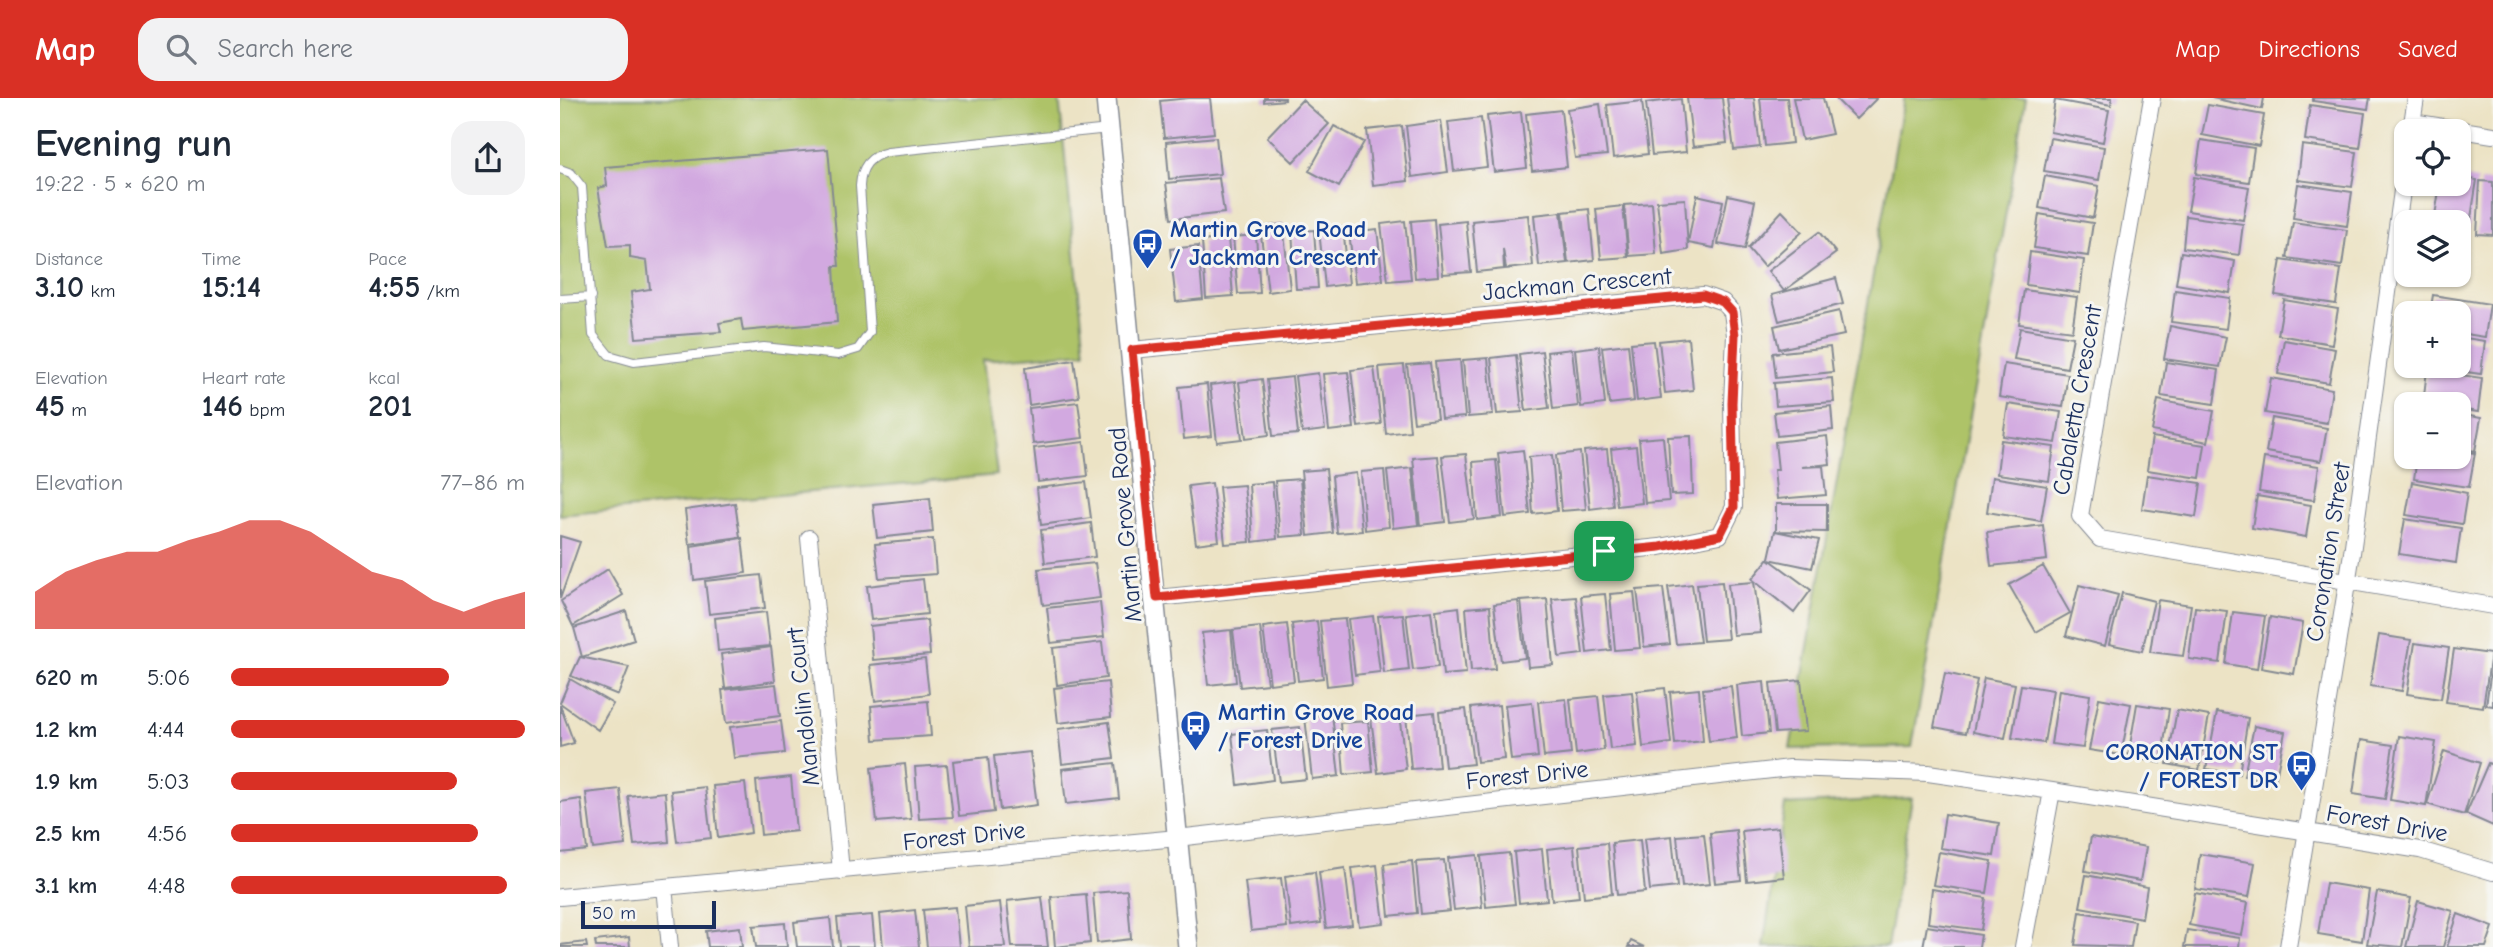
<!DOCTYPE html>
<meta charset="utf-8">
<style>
:root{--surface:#fff;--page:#f2f2f3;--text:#1f2937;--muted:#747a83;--accent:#d93025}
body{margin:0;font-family:"Comic Neue",sans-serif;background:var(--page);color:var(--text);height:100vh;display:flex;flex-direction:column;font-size:26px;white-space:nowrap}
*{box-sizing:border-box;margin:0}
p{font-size:23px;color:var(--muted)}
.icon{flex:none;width:38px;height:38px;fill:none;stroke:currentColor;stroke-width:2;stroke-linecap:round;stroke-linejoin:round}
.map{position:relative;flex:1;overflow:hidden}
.side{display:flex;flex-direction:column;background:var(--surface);width:560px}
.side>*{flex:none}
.buttons{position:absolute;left:1834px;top:21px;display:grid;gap:14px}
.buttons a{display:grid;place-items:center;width:77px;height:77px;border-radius:14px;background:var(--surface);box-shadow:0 2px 5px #0004;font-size:35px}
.scale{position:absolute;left:21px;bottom:18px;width:135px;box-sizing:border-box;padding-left:7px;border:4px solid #1b2f5e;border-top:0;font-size:19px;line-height:24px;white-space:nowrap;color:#1b2f5e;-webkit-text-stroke:5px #f6f6f2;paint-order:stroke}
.pin{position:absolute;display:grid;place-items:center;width:60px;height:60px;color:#fff;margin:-30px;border-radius:14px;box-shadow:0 4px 10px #0006}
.round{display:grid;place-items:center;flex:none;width:74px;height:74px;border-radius:21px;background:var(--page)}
.head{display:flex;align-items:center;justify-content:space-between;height:119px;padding:0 35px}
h1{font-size:38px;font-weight:800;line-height:52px}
.figures{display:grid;grid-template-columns:repeat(3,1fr);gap:10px;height:119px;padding:7px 35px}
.figures div{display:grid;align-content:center}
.figures b{font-size:30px;font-weight:800}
.figures small{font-size:19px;font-weight:400}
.figures p{font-size:19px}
.chart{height:196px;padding:14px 35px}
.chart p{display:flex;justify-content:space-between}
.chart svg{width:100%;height:126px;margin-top:7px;fill:var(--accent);opacity:.7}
ul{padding:0 35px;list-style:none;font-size:23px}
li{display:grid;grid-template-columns:112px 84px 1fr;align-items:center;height:52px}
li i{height:18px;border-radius:9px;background:var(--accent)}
header{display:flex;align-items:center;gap:42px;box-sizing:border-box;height:98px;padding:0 35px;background:var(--accent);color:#fff}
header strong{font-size:33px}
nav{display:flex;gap:38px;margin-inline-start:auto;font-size:24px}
.search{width:490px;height:63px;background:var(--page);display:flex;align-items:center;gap:18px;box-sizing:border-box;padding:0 24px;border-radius:21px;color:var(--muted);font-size:26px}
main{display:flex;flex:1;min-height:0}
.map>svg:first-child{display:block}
.green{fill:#aec368;stroke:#647963;stroke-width:2}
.building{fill:#d2a9e0}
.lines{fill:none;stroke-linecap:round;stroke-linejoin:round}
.service-casing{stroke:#848992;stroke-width:10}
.minor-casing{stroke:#848992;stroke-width:18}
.tertiary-casing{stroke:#848992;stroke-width:22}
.service{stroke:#fff;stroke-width:8}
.minor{stroke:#fff;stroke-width:16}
.tertiary{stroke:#fff;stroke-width:19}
.route-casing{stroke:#fff;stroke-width:14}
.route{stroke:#d93025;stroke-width:9}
.labels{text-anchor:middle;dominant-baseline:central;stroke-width:6;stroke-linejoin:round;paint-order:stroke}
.transit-label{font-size:24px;font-weight:bold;fill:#164399;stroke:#f6f6f2;text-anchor:start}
.street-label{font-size:24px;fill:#1b2f5e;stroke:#f6f6f2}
</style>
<header>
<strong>Map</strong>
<div class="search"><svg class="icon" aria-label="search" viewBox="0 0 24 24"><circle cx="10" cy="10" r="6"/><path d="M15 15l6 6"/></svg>Search here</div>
<nav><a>Map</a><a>Directions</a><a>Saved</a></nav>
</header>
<main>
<section class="side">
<div class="head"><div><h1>Evening run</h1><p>19:22 · 5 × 620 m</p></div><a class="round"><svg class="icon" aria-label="share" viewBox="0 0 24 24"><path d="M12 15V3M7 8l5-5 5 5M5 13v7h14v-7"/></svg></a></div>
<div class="figures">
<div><p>Distance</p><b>3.10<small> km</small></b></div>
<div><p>Time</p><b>15:14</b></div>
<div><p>Pace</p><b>4:55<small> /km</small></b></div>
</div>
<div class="figures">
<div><p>Elevation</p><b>45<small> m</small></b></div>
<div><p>Heart rate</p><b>146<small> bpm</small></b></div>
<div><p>kcal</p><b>201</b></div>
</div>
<div class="chart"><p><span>Elevation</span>77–86 m</p>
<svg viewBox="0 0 160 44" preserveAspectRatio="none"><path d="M0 44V31L10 24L20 20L30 17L40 17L50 13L60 10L70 6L80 6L90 10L100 17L110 24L120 27L130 34L140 38L150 34L160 31V44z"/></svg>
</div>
<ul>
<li><b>620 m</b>5:06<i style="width:74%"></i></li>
<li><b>1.2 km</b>4:44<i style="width:100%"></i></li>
<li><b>1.9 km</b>5:03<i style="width:77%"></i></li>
<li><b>2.5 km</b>4:56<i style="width:84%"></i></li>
<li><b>3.1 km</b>4:48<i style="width:94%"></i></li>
</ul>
</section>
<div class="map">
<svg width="1933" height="849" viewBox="0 0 1933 849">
<rect width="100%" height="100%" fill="#f6f6f2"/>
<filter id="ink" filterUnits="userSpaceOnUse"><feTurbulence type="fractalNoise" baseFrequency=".0143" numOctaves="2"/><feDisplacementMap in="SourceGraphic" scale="14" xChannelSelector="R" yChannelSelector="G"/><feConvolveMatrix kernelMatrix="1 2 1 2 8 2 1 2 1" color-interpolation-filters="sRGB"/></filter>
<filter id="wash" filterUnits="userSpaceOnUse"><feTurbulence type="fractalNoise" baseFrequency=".00686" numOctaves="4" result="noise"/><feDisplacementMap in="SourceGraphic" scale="28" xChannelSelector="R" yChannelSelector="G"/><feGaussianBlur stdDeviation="1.57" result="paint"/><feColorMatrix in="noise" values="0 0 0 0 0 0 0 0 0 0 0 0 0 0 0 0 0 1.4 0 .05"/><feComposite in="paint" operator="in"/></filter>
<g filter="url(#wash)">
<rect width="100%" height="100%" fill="#ece3c5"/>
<path class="green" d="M0 0H499L525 254 423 262 437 377 0 417Z
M1344 0H1466L1352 649 1230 651Z
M1352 700 1327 849H1203L1225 707Z"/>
<g id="blocks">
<path class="building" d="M629 0H650L654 35 604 40 600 3Z
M704 0H725V2L704 4Z
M1127 0H1162L1167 45 1133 49Z
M1167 0H1194L1200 49 1174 52Z
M1200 0H1227L1232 45 1205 48Z
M1233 0H1263L1272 36 1242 42Z
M1275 0H1317L1296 21Z
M1516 0H1552L1551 7Z
M1652 0H1704L1702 11Z
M1753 0H1810L1808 11 1753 3Z
M1121 1 1126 54 1092 57 1086 5Z
M742 2 769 26 733 64 707 39Z
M1495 2 1549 12 1543 44 1490 34Z
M1082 3 1088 56 1053 60 1047 7Z
M1040 6 1047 57 1015 60 1007 11Z
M1648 7 1704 17 1699 48 1642 37Z
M1750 7 1805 15 1800 50 1745 42Z
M1001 12 1007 69 972 73 966 16Z
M961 14 967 70 934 74 927 18Z
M921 20 927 69 894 73 888 24Z
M881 23 888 74 852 79 846 28Z
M774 28 804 44 779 89 749 73Z
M842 28 848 83 813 87 807 32Z
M656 39 660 76 609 81 606 44Z
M1490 40 1544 49 1539 82 1484 73Z
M1641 42 1694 50 1689 84 1636 76Z
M1742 47 1797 54 1792 89 1738 82Z
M268 51 279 168H274L277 224 183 233 181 221 159 225 161 234 76 240 71 194 90 191 87 163 70 160V147L48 148 38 90 47 88 45 69Z
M1485 78 1539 88 1533 120 1479 110Z
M1634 79 1689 89 1683 122 1628 113Z
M1899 79 1917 82 1908 139 1899 137V124H1874L1880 86H1899Z
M659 80 664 115 611 121 606 85Z
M1920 83 1933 84V137L1917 136Z
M1738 86 1792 94 1787 128 1733 120Z
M1137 97 1163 103 1154 150 1128 145Z
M1168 97 1195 103 1185 151 1158 146Z
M1125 101 1128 152 1103 156 1097 103Z
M1092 105 1096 156 1069 158 1064 107Z
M1063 108 1068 159 1041 161 1036 111Z
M1029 111 1034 162 1008 165 1003 114Z
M1222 113 1242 134 1204 169 1188 150Z
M1001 114 1007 165 979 168 974 117Z
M1479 116 1533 125 1528 158 1474 150Z
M968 117 973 168 946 171 943 151 944 171 917 174 912 123Z
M1626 118 1683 126 1679 157 1623 150Z
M874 121 878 178 855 180 851 123Z
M845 123 851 181 828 183 821 126Z
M906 123 911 174 883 176 878 126Z
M1733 124 1787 132 1782 168 1727 160Z
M723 126 730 191 708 194 700 129Z
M783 129 789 186 765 189 759 132Z
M817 131 823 182 795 185 789 134Z
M754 132 758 190 736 191 732 134Z
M1259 134 1276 155 1224 193 1208 173Z
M696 137 700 195 678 196 673 139Z
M668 140 673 198 646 200 642 143Z
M638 148 643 201 616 204 610 151Z
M1470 154 1524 162 1520 195 1466 187Z
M1621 154 1675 163 1670 195 1616 186Z
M1721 162 1781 171 1776 206 1715 197Z
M1276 180 1283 206 1219 223 1212 197Z
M1464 192 1517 199 1512 233 1459 226Z
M1615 192 1670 200 1666 231 1611 224Z
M1873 197 1930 206 1925 239 1899 235V215H1870Z
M1724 202 1778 211 1772 246 1718 237Z
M1279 213 1284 237 1219 251 1214 228Z
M1610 228 1666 239 1660 269 1604 261Z
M1460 230 1513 239 1507 270 1454 261Z
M1899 239 1925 243 1921 276 1870 269 1899 268Z
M1128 240 1133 292 1105 295 1099 243Z
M1724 242 1775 251 1769 285 1718 276Z
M1094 243 1101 300 1077 303 1071 245Z
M1068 246 1074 303 1049 306 1042 249Z
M1039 248 1045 306 1021 309 1015 251Z
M1270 249 1273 274 1216 280 1213 255Z
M1012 251 1018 308 993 311 987 254Z
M982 253 989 310 966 313 959 256Z
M956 257 962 314 937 316 931 260Z
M928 260 933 317 908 319 903 262Z
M514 262 519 299 469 307 465 270Z
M900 262 905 319 881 321 875 264Z
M1606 264 1659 272 1654 306 1601 298Z
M870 265 877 321 854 324 847 267Z
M1444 266 1508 276 1503 309 1439 299Z
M844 267 850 333 826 336 819 269Z
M814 269 821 326 798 329 791 272Z
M1867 272 1922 280 1918 314 1899 311V306H1863Z
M788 274 794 330 769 333 763 276Z
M758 275 765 332 742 335 735 278Z
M732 279 738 336 713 338 707 282Z
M1272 280 1274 304 1216 308 1214 285Z
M1711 280 1772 291 1767 325 1705 315Z
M702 281 709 337 686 340 679 284Z
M675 284 682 341 657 344 650 287Z
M647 286 652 338 624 341 619 289Z
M1598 302 1654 313 1648 344 1592 333Z
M518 304 523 340 473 346 469 310Z
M1448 306 1501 314 1496 345 1443 338Z
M1271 308 1273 332 1217 338 1214 314Z
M1899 316 1921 320 1915 353 1899 350Z
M1712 320 1767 330 1761 363 1706 354Z
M1131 338 1133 396 1111 397 1108 339Z
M1267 338 1270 366 1242 369 1263 368 1266 397 1217 401 1214 372H1218L1215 344Z
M1103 339 1109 403 1085 405 1079 341Z
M1592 339 1645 347 1640 380 1587 372Z
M1441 342 1494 349 1489 383 1437 376Z
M524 344 528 378 478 384 474 350Z
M1076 348 1082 405 1057 408 1051 351Z
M1047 351 1053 408 1030 411 1024 353Z
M963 352 970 416 945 419 938 355Z
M1899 353 1915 355 1909 389 1854 381 1857 359H1899Z
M1020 354 1026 411 1001 413 996 357Z
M906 356 914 421 890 424 882 358Z
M992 357 997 413 973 416 969 359Z
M878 358 885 424 860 427 853 360Z
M1704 360 1759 368 1754 402 1699 394Z
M936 362 942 419 917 422 913 364Z
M852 370 858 427 833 430 827 373Z
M766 371 773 435 748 438 741 373Z
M824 372 829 429 805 432 801 374Z
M796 375 802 433 777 435 772 378Z
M1587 377 1641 385 1636 419 1582 411Z
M1432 379 1487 388 1481 423 1427 414Z
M740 381 745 437 720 439 715 383Z
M526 384 531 420 481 427 477 390Z
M712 384 717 441 693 444 689 386Z
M1852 384 1907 395 1902 426 1846 417Z
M652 385 659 443 636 446 628 388Z
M684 387 690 444 665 446 659 389Z
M1697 398 1751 407 1746 439 1692 430Z
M370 400 373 434 317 440 313 406Z
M175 405 180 439 129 446 125 412Z
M1216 406H1267V434L1216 433Z
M1845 421 1901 430 1896 465 1839 456Z
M531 425 535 459 485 465 481 432Z
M1483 427 1487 462 1431 468 1427 434Z
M1215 433 1259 442 1252 470 1209 461 1251 492 1234 515 1192 481 1209 460Z
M0 438 20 444 0 501Z
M182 440 186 475 134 482 131 448Z
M373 441 376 476 319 480 315 446Z
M535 465 540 500 483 507 478 471Z
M1483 468 1510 515 1476 534 1449 487Z
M48 471 63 497 13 528 1 503Z
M201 477 205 510 149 516 145 483Z
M363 481 367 516 311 522 307 488Z
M1162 484 1168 541 1143 543 1137 486Z
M1194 484 1201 535 1173 537 1168 486Z
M1132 486 1140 544 1116 546 1108 489Z
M1519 487 1558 497 1545 548 1506 538Z
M1103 490 1110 546 1084 549 1077 492Z
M1074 494 1080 550 1055 552 1050 496Z
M1562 495 1594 503 1582 553 1549 546Z
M1045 496 1051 552 1027 555 1021 498Z
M1016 499 1023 556 999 559 992 501Z
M987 501 993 567 968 569 961 503Z
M1598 502 1631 507 1623 558 1590 554Z
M958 503 965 560 941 563 934 506Z
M540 504 544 539 491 545 487 510Z
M930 508 935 571 911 573 906 510Z
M899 509 906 575 883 577 876 512Z
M1635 509 1667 513 1660 565 1629 561Z
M66 513 74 542 22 559 14 530Z
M871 513 878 569 853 572 846 516Z
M206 514 210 548 158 553 155 520Z
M1673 514 1705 518 1697 571 1666 566Z
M843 516 849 572 824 575 818 518Z
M813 518 820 574 795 577 788 521Z
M1710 519 1743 525 1734 576 1701 570Z
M785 521 792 585 767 588 760 523Z
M367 522 370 557 313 562 310 528Z
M757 523 763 580 738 583 732 526Z
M727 526 734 583 710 586 703 529Z
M700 529 707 586 680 589 673 532Z
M671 532 676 584 648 587 642 535Z
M1819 537 1851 542 1842 593 1810 588Z
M542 544 546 580 497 587 493 550Z
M1855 545 1889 550 1881 601 1847 596Z
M211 549 215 583 165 590 161 556Z
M1894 551 1931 556 1923 609 1886 604Z
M20 559 69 569 58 597 11 578Z
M365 561 369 596 315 603 310 567Z
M1931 572H1933V608L1926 607Z
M1385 575 1417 582 1406 635 1374 629Z
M1424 580 1455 586 1445 640 1413 634Z
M10 581 53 606 38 632 0 605Z
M1241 582 1246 633 1215 635 1210 585Z
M548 584 551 619 498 625 494 590Z
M1204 584 1209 635 1182 638 1177 587Z
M216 586 220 618 166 625 162 592Z
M1461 587 1493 592 1484 645 1452 640Z
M1171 588 1177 640 1149 643 1143 591Z
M1105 590 1111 645 1083 649 1077 593Z
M1139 591 1143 643 1115 646 1110 594Z
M1499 592 1530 597 1523 650 1491 646Z
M1072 594 1077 648 1050 651 1044 597Z
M1038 598 1044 652 1016 656 1010 601Z
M1539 600 1571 606 1561 657 1529 652Z
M1006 601 1011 656 984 659 978 604Z
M368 603 371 638 314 642 311 608Z
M972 604 978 659 951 662 945 607Z
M1577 606 1609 611 1601 665 1568 659Z
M0 607 14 645 0 649Z
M939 607 944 661 917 664 911 610Z
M906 611 913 666 885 669 879 614Z
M1617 612 1649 618 1639 672 1607 666Z
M874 614 879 669 851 671 846 617Z
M1657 614 1688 620 1679 676 1646 671Z
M772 616 779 678 752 681 745 619Z
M839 616 846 671 818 675 811 620Z
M221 623 225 655 174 660 170 629Z
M808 623 813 674 784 677 780 625Z
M549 624 554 660 502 666 498 631Z
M1694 628 1725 634 1715 684 1684 678Z
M740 629 746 681 719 684 712 632Z
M707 632 713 682 678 687 672 636Z
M1839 638 1876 644 1866 708 1830 702Z
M1801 642 1833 647 1825 701 1793 696Z
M1884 653 1920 665 1904 717 1867 706Z
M470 654 477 707 440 712 434 658Z
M428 659 434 714 399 718 393 663Z
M555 665 559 700 506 706 502 671Z
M1928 665 1933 667V728L1906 716Z
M345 666 351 721 317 724 311 670Z
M387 667 393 719 359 721 355 669Z
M231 679 236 733 201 737 196 683Z
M185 685 191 735 158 740 153 688Z
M145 689 151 740 117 744 111 693Z
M60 691 66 747 33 751 26 695Z
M105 694 109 744 74 747 68 698Z
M21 701 27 752 0 755V704Z
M1385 716 1439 725 1434 758 1380 750Z
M1218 729 1224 779 1187 783 1182 733Z
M1176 732 1181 782 1155 785 1150 735Z
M1144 736 1150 786 1122 789 1117 738Z
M1112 738 1117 789 1090 792 1084 741Z
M1531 739 1586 749 1580 783 1525 773Z
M1080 742 1085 794 1057 797 1052 745Z
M1047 745 1052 796 1024 799 1019 748Z
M1014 748 1019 799 992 802 987 751Z
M982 751 987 802 959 805 954 754Z
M1379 754 1432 763 1427 795 1373 787Z
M949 755 955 806 926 809 921 758Z
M1640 756 1695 765 1689 799 1635 791Z
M917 757 922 809 894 812 888 760Z
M884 762 890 813 861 816 856 764Z
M852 763 857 815 829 818 824 766Z
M817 767 824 825 799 828 792 770Z
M785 770 792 827 766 830 759 774Z
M755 774 761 825 731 829 725 778Z
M1526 777 1587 789 1582 820 1520 809Z
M721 780 727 829 691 833 685 784Z
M1766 785 1809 792 1802 843 1758 836Z
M1372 791 1426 800 1421 832 1368 825Z
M567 792 571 841 537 845 533 795Z
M1817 794 1851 800 1842 849 1807 846Z
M1635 795 1688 805 1682 837 1629 827Z
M526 796 530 845 495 849 491 799Z
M482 799 488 849H452L447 803Z
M1858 803 1893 813 1883 849H1846Z
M440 804 445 849H409L405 808Z
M395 809 399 849H367L363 812Z
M355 812 359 849H323L320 816Z
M1520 814 1575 823 1571 849 1515 847Z
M1898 816 1933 829 1926 849H1887Z
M312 817 315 849H280L277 820Z
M270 820 273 849H237L234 824Z
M225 825 227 849H196L193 828Z
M1367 828 1421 837 1419 849H1363Z
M180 829 182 849H148L146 833Z
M1627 832 1680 840 1679 849H1624Z
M69 839 70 849H36L35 843Z
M1071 843 1084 849H1068Z
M26 844 27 849H0V847Z"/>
</g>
</g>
<g filter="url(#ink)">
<use href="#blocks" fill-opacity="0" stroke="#848992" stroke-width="2"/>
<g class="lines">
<defs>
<path id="service" d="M0 71 11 75 22 89 33 237 49 257 74 264 204 249 278 257 298 251 310 234 300 88C301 69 309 58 328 54L549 31
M0 201 31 199"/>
<path id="minor" d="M1592 0 1520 418 1540 441 1933 508
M1852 24 1933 37
M1851 32 1856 0
M572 252 1143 197 1163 204 1172 214 1175 237 1172 305 1174 409 1160 437 1100 449 597 500
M249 440 281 773
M104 789 110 849
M0 799 617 740 1230 670 1368 675 1492 693 1860 752 1933 774
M1463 849 1492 693
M1728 849 1792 455 1846 64"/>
<path id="tertiary" d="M546 0 628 849"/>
</defs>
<use href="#service" class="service-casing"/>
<use href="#minor" class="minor-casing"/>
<use href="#tertiary" class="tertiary-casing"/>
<use href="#service" class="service"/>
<use href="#minor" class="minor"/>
<use href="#tertiary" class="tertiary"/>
</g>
</g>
<g class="lines" filter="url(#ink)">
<defs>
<path id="route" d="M1143 197 1163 204 1172 214 1175 237 1172 305 1174 409 1160 437 1100 449 597 500 572 252Z"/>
</defs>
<use href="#route" class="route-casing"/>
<use href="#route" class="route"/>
</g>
<defs>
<symbol id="bus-pin" viewBox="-11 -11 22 30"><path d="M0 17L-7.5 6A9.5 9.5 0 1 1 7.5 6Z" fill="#1a4fb4" stroke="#f6f6f2"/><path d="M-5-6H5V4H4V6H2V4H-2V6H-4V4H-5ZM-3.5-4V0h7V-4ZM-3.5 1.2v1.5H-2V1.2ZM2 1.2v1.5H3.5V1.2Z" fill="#fff"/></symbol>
</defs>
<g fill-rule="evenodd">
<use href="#bus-pin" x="570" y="128" width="35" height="47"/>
<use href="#bus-pin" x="618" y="610" width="35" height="47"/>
<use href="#bus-pin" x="1724" y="650" width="35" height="47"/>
</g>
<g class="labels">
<g class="transit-label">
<text x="610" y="131">Martin Grove Road<tspan x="610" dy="28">/ Jackman Crescent</tspan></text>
<text x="658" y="614">Martin Grove Road<tspan x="658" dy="28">/ Forest Drive</tspan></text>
<text x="1718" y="654" text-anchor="end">CORONATION ST<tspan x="1718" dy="28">/ FOREST DR</tspan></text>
</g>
<g class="street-label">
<text transform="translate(1017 186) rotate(-5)">Jackman Crescent</text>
<text transform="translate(1517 302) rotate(-80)">Cabaletta Crescent</text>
<text transform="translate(565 427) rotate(-95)">Martin Grove Road</text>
<text transform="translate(1768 454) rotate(-81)">Coronation Street</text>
<text transform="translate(243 609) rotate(-96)">Mandolin Court</text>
<text transform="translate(967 677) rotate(-6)">Forest Drive</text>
<text transform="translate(1827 725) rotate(10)">Forest Drive</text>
<text transform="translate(404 738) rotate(-6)">Forest Drive</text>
</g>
</g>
</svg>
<div class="buttons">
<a><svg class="icon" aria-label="locate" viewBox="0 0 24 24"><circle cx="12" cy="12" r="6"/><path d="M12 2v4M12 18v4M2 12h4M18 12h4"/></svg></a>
<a><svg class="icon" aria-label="layers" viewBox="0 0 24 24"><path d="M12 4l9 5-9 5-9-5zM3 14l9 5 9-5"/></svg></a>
<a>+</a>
<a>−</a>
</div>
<div class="scale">50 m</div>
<div class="pin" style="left:1044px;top:453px;background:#1e9e55"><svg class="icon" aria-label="arrive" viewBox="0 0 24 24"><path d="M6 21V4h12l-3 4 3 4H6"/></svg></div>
</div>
</main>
